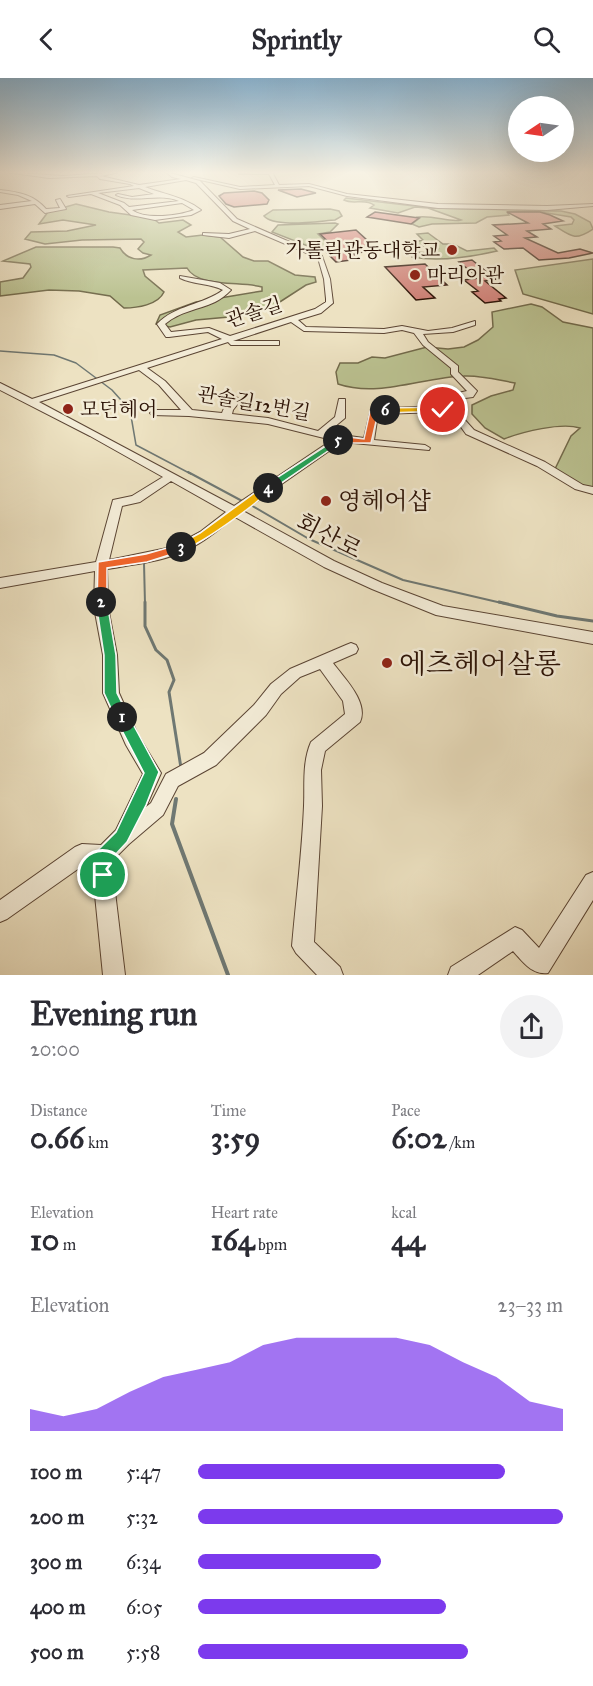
<!DOCTYPE html>
<meta charset="utf-8">
<style>
:root{--surface:#fff;--page:#f2f2f3;--text:#2b2b33;--muted:#7c7c81;--accent:#7c3aed}
body{margin:0;font-family:"IM FELL Great Primer","Noto Serif KR",serif;background:var(--page);color:var(--text);height:100vh;display:flex;flex-direction:column;font-size:22px;white-space:nowrap}
*{box-sizing:border-box;margin:0}
p{font-size:20px;color:var(--muted)}
.icon{flex:none;width:33px;height:33px;fill:none;stroke:currentColor;stroke-width:2;stroke-linecap:round;stroke-linejoin:round}
.map{position:relative;height:897px;overflow:hidden}
.panel{display:flex;flex-direction:column;background:var(--surface);flex:1}
.panel>*{flex:none}
.needle{width:39px;rotate:257deg}
.tools{position:absolute;left:508px;top:18px;display:grid;gap:12px}
.tools a{display:grid;place-items:center;width:66px;height:66px;border-radius:50%;background:var(--surface);box-shadow:0 6px 24px #0002;font-size:30px}
.pin{position:absolute;display:grid;place-items:center;width:51px;height:51px;color:#fff;margin:-26px;border:3px solid #fff;border-radius:50%;box-shadow:0 2px 6px #0007}
.km{position:absolute;width:30px;height:30px;margin:-15px;border-radius:50%;background:#222;color:#fff;font-size:16px;line-height:30px;text-align:center}
.round{display:grid;place-items:center;flex:none;width:63px;height:63px;border-radius:32px;background:var(--page)}
.overview{display:flex;align-items:center;justify-content:space-between;height:102px;padding:0 30px}
h1{font-size:33px;font-weight:700;line-height:45px}
.figures{display:grid;grid-template-columns:repeat(3,1fr);gap:9px;height:102px;padding:6px 30px}
.figures div{display:grid;align-content:center}
.figures b{font-size:30px;font-weight:700}
.figures small{font-size:16px;font-weight:400}
.figures p{font-size:16px}
.chart{height:168px;padding:12px 30px}
.chart p{display:flex;justify-content:space-between}
.chart svg{width:100%;height:108px;margin-top:6px;fill:var(--accent);opacity:.7}
ul{padding:0 30px;list-style:none;font-size:20px}
li{display:grid;grid-template-columns:96px 72px 1fr;align-items:center;height:45px}
li i{height:15px;border-radius:8px;background:var(--accent)}
header{display:flex;justify-content:space-between;align-items:center;height:78px;padding:0 30px;background:var(--surface);font-size:27px;font-weight:700}
.map>svg:first-child{display:block}
.green{fill:#bbc291;stroke:#726a4b;stroke-width:1.5}
.lines{fill:none;stroke-linecap:round;stroke-linejoin:round}
.stream-far3{stroke:#6f7873;stroke-width:1.5}
.stream-far2{stroke:#6f7873;stroke-width:2}
.stream-far1{stroke:#6f7873;stroke-width:3}
.stream{stroke:#6f7873;stroke-width:4}
.building{fill:#d3857c;stroke:#2a1105;stroke-width:1.5}
.minor-casing{stroke:#5b4534;stroke-width:2}
.minor{fill:#f3ecd7;fill-rule:evenodd}
.split-1{fill:#22a559;stroke:#fff;stroke-width:1.5}
.split-2{fill:#22a559;stroke:#fff;stroke-width:1.5}
.split-3{fill:#f0652b;stroke:#fff;stroke-width:1.5}
.split-4{fill:#f5b400;stroke:#fff;stroke-width:1.5}
.split-5{fill:#22a559;stroke:#fff;stroke-width:1.5}
.split-6{fill:#f0652b;stroke:#fff;stroke-width:1.5}
.split-7{fill:#f5b400;stroke:#fff;stroke-width:1.5}
.poi-dot{fill:#8f2418;stroke:#f3ecd7;stroke-width:2}
.labels{text-anchor:middle;dominant-baseline:central;stroke-width:5;stroke-linejoin:round;paint-order:stroke}
.far-poi-label{font-size:20px;fill:#2a1105;stroke:#f3ecd7;text-anchor:start}
.far-street-label{font-size:20px;fill:#2a1105;stroke:#f3ecd7}
.poi-label{font-size:24px;fill:#2a1105;stroke:#f3ecd7;text-anchor:start}
.street-label{font-size:24px;fill:#2a1105;stroke:#f3ecd7}
.near-poi-label{font-size:28px;fill:#2a1105;stroke:#f3ecd7;text-anchor:start}
</style>
<header><svg class="icon" aria-label="back" viewBox="0 0 24 24"><path d="M15 5l-7 7 7 7"/></svg>Sprintly<svg class="icon" aria-label="search" viewBox="0 0 24 24"><circle cx="10" cy="10" r="6"/><path d="M15 15l6 6"/></svg></header>
<div class="map">
<svg width="593" height="897" viewBox="0 0 593 897">
<rect width="100%" height="100%" fill="#ede2c2"/>
<filter id="stains"><feTurbulence type="fractalNoise" baseFrequency=".00333" numOctaves="4"/><feColorMatrix values="0 0 0 0 .2 0 0 0 0 .09 0 0 0 0 .02 0 0 0 .5 -.17"/></filter>
<radialGradient id="worn" r=".72"><stop offset=".6" stop-color="#630" stop-opacity="0"/><stop offset="1" stop-color="#630" stop-opacity=".3"/></radialGradient>
<path class="green" d="M346 120 431 130 561 133 575 136 590 144 593 151C575 163 572 159 555 148L572 146 574 142 571 139 535 133 507 134 509 137 487 139 476 145 432 146 419 149 412 146 420 140 418 139C434 137 450 145 461 142L428 130 415 129 398 135 370 130 374 127C365 120 353 127 344 122Z
M76 126 109 134 152 140 159 145 183 142 191 147 178 154 186 159 203 157 220 159 243 179 254 183H268L295 197 315 199 316 204 306 207 269 231 240 238 196 242 170 249 156 246 160 237 196 224 262 213V209C243 203 198 210 187 190L143 192 145 198 164 214C158 227 137 230 124 230L110 218 79 213 49 212 0 218V204L23 200 31 189 30 186 3 183 36 169H113L120 170C127 182 140 184 151 177L143 175 138 171 144 164 141 161 82 162 45 166 25 161 31 154 67 153 96 147 63 142 39 146 48 134Z
M330 131 339 133 342 138 335 142C319 143 274 150 264 138L273 132Z
M335 145 338 146 330 154 318 156 332 169 318 172 272 154 278 147Z
M428 155 443 166H453L467 173 494 170 497 173C471 179 439 184 412 179V174L432 175 438 171 411 165 423 162 417 156Z
M593 181V236L523 216 515 192Z
M531 226 542 229 563 244 593 250V411L572 403 555 391 571 358 580 350C561 344 522 354 504 361L485 350 472 336V327L491 318 513 312 515 305C498 302 481 297 464 298 423 299 379 320 338 306L336 294 340 285H358L372 279 385 280 427 269 448 271 464 269 478 262 493 249 492 234Z"/>
<g class="lines">
<path class="stream-far3" d="M0 273 54 277 76 285 112 312 130 332 136 367 191 396"/>
<path class="stream-far2" d="M188 394 244 424
M249 426 309 461 403 502 506 526
M144 485 145 526"/>
<path class="stream-far1" d="M145 524V548L156 572 167 582 174 602 169 614 181 690
M499 524 557 538 593 543"/>
<path class="stream" d="M176 721 172 746 228 897"/>
</g>
<path class="building" d="M301 111 316 115 297 119 278 112Z
M254 113 262 115 269 122 267 126 234 129 226 126 219 118 224 115Z
M375 134 419 140 411 146 367 139Z
M507 134H540L550 137 563 143 543 146 551 151 527 153 537 159 525 160 558 175 580 171 593 175 569 180 539 182 523 170 504 171 494 164 501 163 494 158 507 157 493 147 528 145Z
M356 152 379 173 353 175 359 181 336 184 327 175 338 173 320 156Z
M472 182 496 201 485 203 506 220 499 221 501 223 485 225 472 214 478 213 464 202 479 200 459 184Z
M425 186 447 207 423 209 435 220 416 222 385 189Z"/>
<g class="lines">
<defs>
<path id="minor" d="M6 94 63 98 120 94 101 98 139 107 181 101 172 99 166 94 200 103 237 141 322 178 330 201 333 225 321 235 298 242 306 249 384 251 402 248 428 253 452 250 475 243V247L453 254 423 256 428 264 458 288V294L477 313 473 319 450 322 447 330 464 341 474 352 545 384 583 407 593 409V416L575 411 537 388 466 356 458 345 441 334 378 336 374 362 425 367 430 370 429 372 342 364 243 433 334 483 382 505 443 528 593 554V566L436 537 372 511 324 489 235 439C218 452 201 467 180 475 158 484 131 487 107 491L108 529 117 577 119 615 138 657 161 695 146 729 151 725 166 696 204 675 254 627 271 606 290 591 346 567 351 565 356 567 358 571 356 575 333 585C344 600 369 624 360 644L325 673 321 692 322 728 314 864 340 889 343 897H317L296 875 292 868C296 822 302 775 304 728 305 706 302 685 311 664L345 636 343 623 320 591 300 599 281 616 266 637 216 687 178 708 163 737 129 766 114 781 113 797 125 897H103L93 797 94 786H85L7 841 0 844V822L75 769 82 766 101 767 116 752 143 696 126 667 103 615V577L94 529 95 493 0 510V500L96 484 113 422 132 418 163 399 90 358 0 312V305L32 321 222 261 208 254 169 259H166L157 246C175 227 203 227 223 212 210 205 194 207 180 200V198L220 205 231 212C227 216 221 221 215 224 198 232 180 233 165 246L171 254 209 250 230 258 315 231 326 224V221L324 201 318 180 255 153 229 160 203 157V155L229 156 250 151 233 143 196 105 186 102 145 109C165 117 183 118 201 132L191 137 155 142 131 137 120 127 91 116 69 119 67 118 134 108 130 106 100 101 97 98 49 100ZM139 110 154 116 132 119 118 116 116 117C136 126 158 114 179 123L129 129 124 125 98 115ZM182 125 194 132C179 138 145 142 132 132ZM291 244 304 253 384 255 402 252 414 255 423 267 451 290V296L467 313 444 318 437 328 371 331 364 360 327 355 345 340V321H339L335 339 318 353 268 340 232 336 233 332 241 322 236 319C229 321 224 329 222 335L192 332 165 303 147 290 228 264 231 267H279V263H233ZM139 292 159 307 181 332H155L150 335 152 337 189 338 268 346 332 362 234 428 39 324ZM171 403 226 434 200 454 172 469 109 482 122 428 140 424Z
M272 94 279 107 309 106 347 116 438 126 547 128 593 126V128L547 132 438 130 347 118 309 108 240 111 192 100 194 99 240 109 275 107 269 96H239Z
M0 112C19 114 34 117 46 131L60 130 56 122 60 121 66 131 45 135 35 126 0 131V127L32 123 18 117 0 114Z
M593 794V822L548 895C532 897 523 884 513 873L478 897H448L451 889 515 849 522 852 539 870 586 797Z"/>
</defs>
<use href="#minor" class="minor-casing"/>
<use href="#minor" class="minor"/>
</g>
<linearGradient id="sky" x2="0" y2="1"><stop stop-color="#8ab7d7"/><stop offset="0.43" stop-color="#f7f2e4"/><stop offset="1" stop-color="#f7f2e4" stop-opacity="0"/></linearGradient>
<rect width="593" height="220" fill="url(#sky)"/>
<path class="split-1" d="M122 633 127 635 159 694 146 727 127 764 112 780 109 802 103 805 97 802 95 797 99 771 116 754 144 695 115 639 117 635Z"/>
<path class="split-2" d="M101 520 107 524 116 577 117 615 129 639 127 643 122 645 117 643 104 615V577L96 524Z"/>
<path class="split-3" d="M181 466 185 467V472L147 484 107 490V524L105 527H97L98 484 146 476Z"/>
<path class="split-4" d="M264 408 272 410C260 423 193 474 178 472V467L200 455Z"/>
<path class="split-5" d="M338 360 342 362 341 364 271 412H264V408Z"/>
<path class="split-6" d="M385 330 389 332 388 334 378 335 371 365H338L334 362 340 358 364 361 370 333Z"/>
<path class="split-7" d="M443 329 447 332 446 333 385 335 381 332 385 330Z"/>
<g class="poi-dot">
<circle cx="452" cy="172" r="6"/>
<circle cx="415" cy="197" r="6"/>
<circle cx="68" cy="331" r="6"/>
<circle cx="326" cy="423" r="6"/>
<circle cx="387" cy="585" r="6"/>
</g>
<g class="labels">
<g class="far-poi-label">
<text x="440" y="172" text-anchor="end">가톨릭관동대학교</text>
<text x="427" y="197">마리아관</text>
<text x="80" y="331">모던헤어</text>
</g>
<g class="far-street-label">
<text transform="translate(254 234) rotate(-18)">관솔길</text>
<text transform="translate(254 325) rotate(10)">관솔길12번길</text>
</g>
<g class="poi-label">
<text x="338" y="423">영헤어샵</text>
</g>
<g class="street-label">
<text transform="translate(329 458) rotate(27)">회산로</text>
</g>
<g class="near-poi-label">
<text x="399" y="585">에츠헤어살롱</text>
</g>
</g>
<rect width="100%" height="100%" filter="url(#stains)"/>
<rect width="100%" height="100%" fill="url(#worn)"/>
</svg>
<div class="tools">
<a><svg class="needle" viewBox="-14 -14 28 28"><path d="M0-13l5 13h-10z" fill="#e53935"/><path d="M0 13l5-13h-10z" fill="#7c7c81"/></svg></a>
</div>
<div class="pin" style="left:103px;top:797px;background:#1e9e55"><svg class="icon" aria-label="arrive" viewBox="0 0 24 24"><path d="M6 21V4h12l-3 4 3 4H6"/></svg></div>
<div class="pin" style="left:443px;top:332px;background:#d93025"><svg class="icon" aria-label="check" viewBox="0 0 24 24"><path d="M5 12l5 5 9-10"/></svg></div>
<b class="km" style="left:122px;top:639px">1</b>
<b class="km" style="left:101px;top:524px">2</b>
<b class="km" style="left:181px;top:469px">3</b>
<b class="km" style="left:268px;top:410px">4</b>
<b class="km" style="left:338px;top:362px">5</b>
<b class="km" style="left:385px;top:332px">6</b>
</div>
<section class="panel">
<div class="overview"><div><h1>Evening run</h1><p>20:00</p></div><a class="round"><svg class="icon" aria-label="share" viewBox="0 0 24 24"><path d="M12 15V3M7 8l5-5 5 5M5 13v7h14v-7"/></svg></a></div>
<div class="figures">
<div><p>Distance</p><b>0.66<small> km</small></b></div>
<div><p>Time</p><b>3:59</b></div>
<div><p>Pace</p><b>6:02<small> /km</small></b></div>
</div>
<div class="figures">
<div><p>Elevation</p><b>10<small> m</small></b></div>
<div><p>Heart rate</p><b>164<small> bpm</small></b></div>
<div><p>kcal</p><b>44</b></div>
</div>
<div class="chart"><p><span>Elevation</span>23–33 m</p>
<svg viewBox="0 0 160 44" preserveAspectRatio="none"><path d="M0 44V35L10 38L20 35L30 28L40 22L50 19L60 16L70 9L80 6L90 6L100 6L110 6L120 9L130 16L140 22L150 32L160 35V44z"/></svg>
</div>
<ul>
<li><b>100 m</b>5:47<i style="width:84%"></i></li>
<li><b>200 m</b>5:32<i style="width:100%"></i></li>
<li><b>300 m</b>6:34<i style="width:50%"></i></li>
<li><b>400 m</b>6:05<i style="width:68%"></i></li>
<li><b>500 m</b>5:58<i style="width:74%"></i></li>
</ul>
</section>
